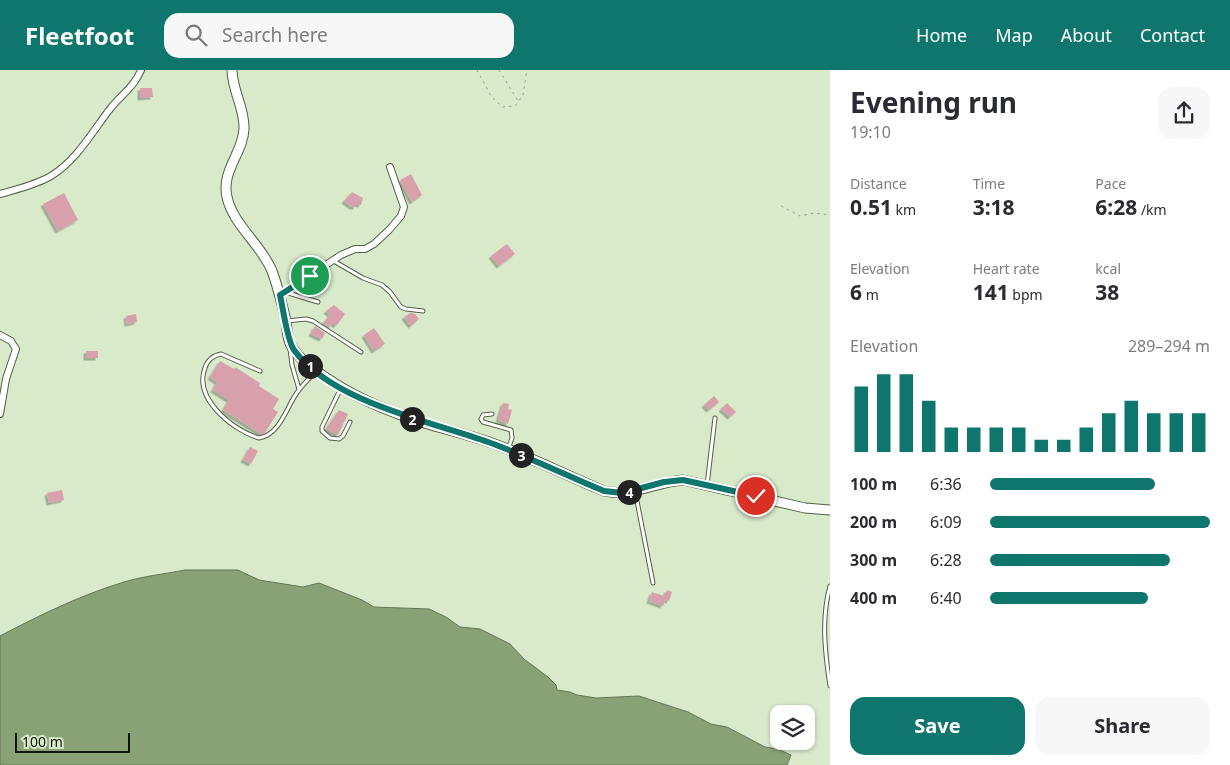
<!DOCTYPE html>
<meta charset="utf-8">
<style>
:root{--surface:#fff;--page:#f7f7f7;--text:#2b2b33;--muted:#7c7c81;--accent:#0f766e}
body{margin:0;font-family:"Noto Sans",sans-serif;background:var(--page);color:var(--text);height:100vh;display:flex;flex-direction:column;font-size:19px;white-space:nowrap}
*{box-sizing:border-box;margin:0}
p{font-size:16px;color:var(--muted)}
.icon{flex:none;width:28px;height:28px;fill:none;stroke:currentColor;stroke-width:2;stroke-linecap:round;stroke-linejoin:round}
.map{position:relative;flex:1;overflow:hidden}
.sheet{display:flex;flex-direction:column;background:var(--surface);width:400px}
.sheet>*{flex:none}
.fabs{position:absolute;left:770px;top:635px;display:grid;gap:10px}
.fabs a{display:grid;place-items:center;width:45px;height:45px;border-radius:10px;background:var(--surface);box-shadow:0 1px 4px #0004;font-size:25px}
.scale{position:absolute;left:15px;bottom:12px;width:115px;box-sizing:border-box;padding-left:5px;border:2px solid #0f150a;border-top:0;font-size:14px;line-height:18px;white-space:nowrap;color:#0f150a;-webkit-text-stroke:4px #d8eaca;paint-order:stroke}
.pin{position:absolute;display:grid;place-items:center;width:42px;height:42px;color:#fff;margin:-21px;border:2px solid #fff;border-radius:50%;box-shadow:0 1px 5px #0007}
.km{position:absolute;width:25px;height:25px;margin:-12px;border-radius:50%;background:#222;color:#fff;font-size:14px;line-height:25px;text-align:center}
.round{display:grid;place-items:center;flex:none;width:52px;height:52px;border-radius:15px;background:var(--page)}
.headline{display:flex;align-items:center;justify-content:space-between;height:85px;padding:0 20px}
h1{font-size:28px;font-weight:700;line-height:38px}
.figures{display:grid;grid-template-columns:repeat(3,1fr);gap:8px;height:85px;padding:5px 20px}
.figures div{display:grid;align-content:center}
.figures b{font-size:21px;font-weight:700}
.figures small{font-size:14px;font-weight:400}
.figures p{font-size:14px}
.chart{height:140px;padding:10px 20px}
.chart p{display:flex;justify-content:space-between}
.chart svg{width:100%;height:90px;margin-top:5px;stroke:var(--accent);stroke-width:6}
.action{display:flex;gap:10px;margin-top:auto;padding:10px 20px}
.action a{flex:1;height:58px;border-radius:15px;background:var(--accent);color:#fff;font-size:20px;font-weight:700;line-height:58px;text-align:center}
.action a+a{background:var(--page);color:var(--text)}
ul{padding:0 20px;list-style:none;font-size:16px}
li{display:grid;grid-template-columns:80px 60px 1fr;align-items:center;height:38px}
li i{height:12px;border-radius:6px;background:var(--accent)}
header{display:flex;align-items:center;gap:30px;box-sizing:border-box;height:70px;padding:0 25px;background:var(--accent);color:#fff}
header strong{font-size:24px}
nav{display:flex;gap:28px;margin-inline-start:auto;font-size:18px}
.search{width:350px;height:45px;background:var(--page);display:flex;align-items:center;gap:12px;box-sizing:border-box;padding:0 18px;border-radius:15px;color:var(--muted);font-size:19px}
main{display:flex;flex:1;min-height:0}
.map>svg:first-child{display:block}
.water{fill:#88a175;stroke:#647755}
.building{fill:#d7a0ab;filter:url(#shadow)}
.lines{fill:none;stroke-linecap:round;stroke-linejoin:round}
.lane-casing{stroke:#516045;stroke-width:5}
.street-casing{stroke:#516045;stroke-width:8}
.secondary-casing{stroke:#516045;stroke-width:11}
.path{stroke:#95a38a;stroke-width:1;stroke-dasharray:2.5 4;stroke-linecap:butt}
.lane{stroke:#fff;stroke-width:3}
.street{stroke:#fff;stroke-width:6}
.secondary{stroke:#fff;stroke-width:9}
.route-casing{stroke:#fff;stroke-width:10}
.route{stroke:#0f766e;stroke-width:6}
</style>
<header>
<strong>Fleetfoot</strong>
<div class="search"><svg class="icon" aria-label="search" viewBox="0 0 24 24"><circle cx="10" cy="10" r="6"/><path d="M15 15l6 6"/></svg>Search here</div>
<nav><a>Home</a><a>Map</a><a>About</a><a>Contact</a></nav>
</header>
<main>
<div class="map">
<svg width="830" height="695" viewBox="0 0 830 695">
<defs>
<filter id="shadow"><feDropShadow dx="-2.5" dy="2.5" stdDeviation="0" flood-color="#0004"/></filter>
</defs>
<rect width="100%" height="100%" fill="#d8eaca"/>
<path class="water" d="M185 500H238L259 510 303 517 319 513 362 530 374 537 429 539 446 547 460 557 480 559 510 574 524 589 548 607 556 615 557 620 570 622 577 625 596 628 639 626 688 642 711 654 727 657 765 677 778 679 791 685 787 695H0V566C40 545 81 525 124 512 144 506 165 504 185 500Z"/>
<path class="building" d="M140 18H152L153 27 140 28Z
M411 104 422 125 412 132 400 110Z
M352 122 363 128 361 135 356 134V137H352L344 131Z
M64 123 78 150 58 161 43 134Z
M507 174 515 184 499 196 491 186Z
M334 235 345 244 336 256 333 253 330 257 328 255 327 256 323 253 330 245 326 241Z
M410 243 415 244 419 249 411 256 404 247Z
M136 244 137 252 127 254 126 246Z
M315 256 325 263 322 269 311 264Z
M374 258 385 274 374 281 364 265Z
M86 281H98V288H86Z
M220 291 234 299 235 297 260 313 259 316 279 329 273 339 278 342 265 363 261 364 223 340 229 330 213 320 217 312 210 307Z
M714 326 719 332 709 340 704 335Z
M503 333 509 334 508 339 512 340 508 354 498 350Z
M727 333 736 342 730 347 721 339Z
M339 340 348 344 338 365 326 359Z
M250 377 258 381 251 394 243 390Z
M62 420 64 430 49 433 47 423Z
M667 520 672 522 669 531 665 530 663 536 649 531 652 522 664 526Z"/>
<g class="lines">
<defs>
<path id="lane" d="M332 190 363 208 382 215 390 222 401 237 406 239 423 241
M285 222 318 232
M286 251 306 249 313 251 361 282
M290 279 292 295 299 319
M260 301 221 284C214 285 207 290 205 298 193 329 234 361 259 368 281 365 287 334 299 320 304 313 310 308 315 302
M341 318 322 357V361L330 368 339 369 343 366 350 352
M492 344 483 345 481 349 483 352 511 360 512 368 508 379
M707 415 715 348
M635 421 653 513
M830 516C821 549 825 583 830 616"/>
<path id="street" d="M0 124C17 119 36 115 51 106 77 90 92 62 110 39 120 26 135 16 141 0
M280 225 341 185 355 179H365L374 174 389 160 401 146 404 137 390 97
M0 265 11 271 16 279 6 309 0 344"/>
<path id="secondary" d="M232 0C232 20 245 39 244 59 243 83 221 101 227 127 233 155 261 174 272 201 278 217 282 234 286 251 287 259 287 270 292 277 299 289 313 299 325 307 355 328 392 343 428 354 448 360 469 365 489 372 528 386 566 405 604 421 631 427 656 412 683 410L805 438 830 440"/>
</defs>
<use href="#lane" class="lane-casing"/>
<use href="#street" class="street-casing"/>
<use href="#secondary" class="secondary-casing"/>
<path class="path" d="M477 0 491 26 502 37 515 36 523 25 527 0
M499 0 518 31
M781 136 800 146 814 143 830 145"/>
<use href="#lane" class="lane"/>
<use href="#street" class="street"/>
<use href="#secondary" class="secondary"/>
</g>
<g class="lines">
<defs>
<path id="route" d="M310 206 280 225C283 238 287 270 294 280 332 332 429 351 488 372 527 386 565 405 604 421L623 423 664 412 683 410 756 426"/>
</defs>
<use href="#route" class="route-casing"/>
<use href="#route" class="route"/>
</g>
</svg>
<div class="fabs">
<a><svg class="icon" aria-label="layers" viewBox="0 0 24 24"><path d="M12 4l9 5-9 5-9-5zM3 14l9 5 9-5"/></svg></a>
</div>
<div class="scale">100 m</div>
<div class="pin" style="left:310px;top:206px;background:#1e9e55"><svg class="icon" aria-label="arrive" viewBox="0 0 24 24"><path d="M6 21V4h12l-3 4 3 4H6"/></svg></div>
<div class="pin" style="left:756px;top:426px;background:#d93025"><svg class="icon" aria-label="check" viewBox="0 0 24 24"><path d="M5 12l5 5 9-10"/></svg></div>
<b class="km" style="left:310px;top:296px">1</b>
<b class="km" style="left:412px;top:349px">2</b>
<b class="km" style="left:521px;top:385px">3</b>
<b class="km" style="left:629px;top:422px">4</b>
</div>
<section class="sheet">
<div class="headline"><div><h1>Evening run</h1><p>19:10</p></div><a class="round"><svg class="icon" aria-label="share" viewBox="0 0 24 24"><path d="M12 15V3M7 8l5-5 5 5M5 13v7h14v-7"/></svg></a></div>
<div class="figures">
<div><p>Distance</p><b>0.51<small> km</small></b></div>
<div><p>Time</p><b>3:18</b></div>
<div><p>Pace</p><b>6:28<small> /km</small></b></div>
</div>
<div class="figures">
<div><p>Elevation</p><b>6<small> m</small></b></div>
<div><p>Heart rate</p><b>141<small> bpm</small></b></div>
<div><p>kcal</p><b>38</b></div>
</div>
<div class="chart"><p><span>Elevation</span>289–294 m</p>
<svg viewBox="0 0 160 44" preserveAspectRatio="none"><path d="M5 44V12M15 44V6M25 44V6M35 44V19M45 44V32M55 44V32M65 44V32M75 44V32M85 44V38M95 44V38M105 44V32M115 44V25M125 44V19M135 44V25M145 44V25M155 44V25"/></svg>
</div>
<ul>
<li><b>100 m</b>6:36<i style="width:75%"></i></li>
<li><b>200 m</b>6:09<i style="width:100%"></i></li>
<li><b>300 m</b>6:28<i style="width:82%"></i></li>
<li><b>400 m</b>6:40<i style="width:72%"></i></li>
</ul>
<div class="action"><a>Save</a><a>Share</a></div>
</section>
</main>
